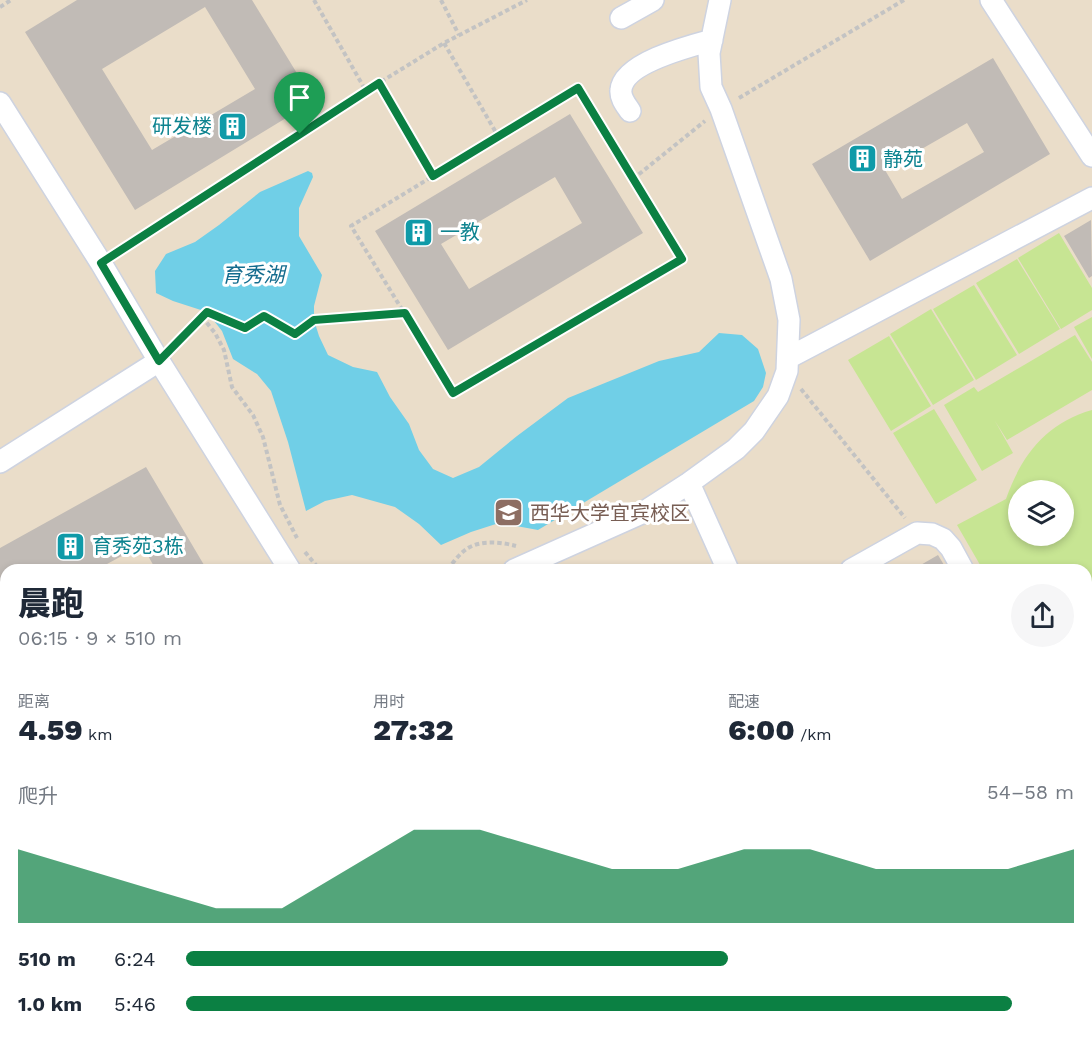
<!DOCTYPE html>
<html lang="zh">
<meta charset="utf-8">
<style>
:root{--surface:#fff;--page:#f6f6f7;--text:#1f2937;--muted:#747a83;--accent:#0b8043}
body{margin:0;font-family:"Work Sans","Noto Sans SC",sans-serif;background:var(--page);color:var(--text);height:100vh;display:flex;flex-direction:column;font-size:22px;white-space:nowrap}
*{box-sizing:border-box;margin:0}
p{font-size:20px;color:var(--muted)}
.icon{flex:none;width:33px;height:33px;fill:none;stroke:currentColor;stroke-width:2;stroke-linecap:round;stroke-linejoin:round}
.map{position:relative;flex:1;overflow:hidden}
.panel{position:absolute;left:0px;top:564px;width:1092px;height:476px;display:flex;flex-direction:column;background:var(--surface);border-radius:18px 18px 0 0;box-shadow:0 3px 9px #0003}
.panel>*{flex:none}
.tools{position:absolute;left:1008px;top:480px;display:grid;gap:12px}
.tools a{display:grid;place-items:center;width:66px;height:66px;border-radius:50%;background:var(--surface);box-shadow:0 3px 9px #0003;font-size:30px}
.pin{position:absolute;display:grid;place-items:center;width:51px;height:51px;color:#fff;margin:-62px -26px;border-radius:50% 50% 50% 0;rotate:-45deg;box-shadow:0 0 6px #0007}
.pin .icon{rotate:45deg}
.round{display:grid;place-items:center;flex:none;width:63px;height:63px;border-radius:32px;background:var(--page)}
.headline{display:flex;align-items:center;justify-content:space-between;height:102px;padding:0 18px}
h1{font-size:33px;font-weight:800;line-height:45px}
.metrics{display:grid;grid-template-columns:repeat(3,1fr);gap:9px;height:102px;padding:6px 18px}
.metrics div{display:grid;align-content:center}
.metrics b{font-size:30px;font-weight:800}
.metrics small{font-size:16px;font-weight:400}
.metrics p{font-size:16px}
.chart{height:168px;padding:12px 18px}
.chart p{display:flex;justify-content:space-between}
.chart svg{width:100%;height:108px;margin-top:6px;fill:var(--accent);opacity:.7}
ul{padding:0 18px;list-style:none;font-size:20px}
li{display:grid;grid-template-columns:96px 72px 1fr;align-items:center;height:45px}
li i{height:15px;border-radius:8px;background:var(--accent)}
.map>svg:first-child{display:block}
.education{fill:#eaddc9;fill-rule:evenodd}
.pitch{fill:#c7e593;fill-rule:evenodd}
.water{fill:#70cfe7}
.building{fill:#c1bbb6;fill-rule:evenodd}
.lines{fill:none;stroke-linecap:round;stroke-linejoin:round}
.minor-casing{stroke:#ced3e0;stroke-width:24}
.path{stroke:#c3c3c3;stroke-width:4;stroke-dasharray:4.5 3;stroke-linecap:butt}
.minor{stroke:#fff;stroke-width:21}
.route-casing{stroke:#fff;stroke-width:12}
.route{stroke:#0b8043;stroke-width:8}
.labels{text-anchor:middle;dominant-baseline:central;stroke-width:6;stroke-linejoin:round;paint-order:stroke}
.culture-label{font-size:20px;fill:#0d838f;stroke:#fff;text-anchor:start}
.education-label{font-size:20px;fill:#785e54;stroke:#fff;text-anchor:start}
.water-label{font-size:21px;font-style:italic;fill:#146c8e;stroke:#fff}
</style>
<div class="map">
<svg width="1092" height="1039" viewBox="0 0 1092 1039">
<rect width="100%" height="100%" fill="#e9e1d9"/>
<path class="education" d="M0 0H1092V1039H650L648 1034H1086V570H6V1034H20L14 1039H0ZM1018 490H1064V536H1018Z"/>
<path class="pitch" d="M1059 233 1092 288V310L1061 329 1018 258Z
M1017 259 1060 329 1019 354 976 283Z
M974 285 1017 355 976 380 933 309Z
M931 309 974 380 933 405 890 334Z
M1092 317V359L1074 327Z
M1075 335 1092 362V390L1007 440 995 421 1013 453 982 471 944 405 974 387 978 392Z
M889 336 931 406 891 431 848 360Z
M934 409 977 480 936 504 893 433Z
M1092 410V755L1086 744V570H983L957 525 1006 499C1021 456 1046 423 1092 410ZM1018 490H1064V536H1018Z"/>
<path class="water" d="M308 171 312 173 313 177 299 208V236L322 275 314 306V320L319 336 328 355 353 367 377 372 390 397 409 424 419 450 433 469 453 478 479 467 517 436 568 398 659 361 699 352 719 333 742 335 758 349 766 373 763 387 754 401 538 530 499 523 471 532 441 545 419 524 395 507 352 495 325 501 306 511 288 442 271 391 257 374 233 359 222 331 207 312 173 301 156 293 155 271 166 254 195 242 219 225 260 192Z
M250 1034H424L425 1039H243Z
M557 1034H619L630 1039H546Z"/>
<path class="building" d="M77 0H252L314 101 135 210 25 32ZM205 7 255 89 152 150 102 69Z
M993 58 1050 154 870 261 812 164ZM967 123 984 152 902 199 885 170Z
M570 114 643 233 448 350 375 231ZM555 177 582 223 469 289 441 244Z
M1091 220 1092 276 1089 278 1064 236Z
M146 467 207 570H156L142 545 96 570H6V620L0 624V548Z
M938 555 947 570H912Z
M0 798 6 808V905L0 909Z
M1092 891V979L1086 983V895Z"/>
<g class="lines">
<defs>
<path id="minor" d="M991 0 1092 156
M621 18 653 0
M0 103 101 263 159 361 290 570
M630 111C626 105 620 98 621 90 623 63 690 46 712 40
M788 358 1092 198
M0 462 159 361
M689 483 728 570
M514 570 644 512 689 483 736 449 754 431 778 396 787 371 789 320 781 279 721 109 711 87 709 53 720 0
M851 570 917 533 932 534 943 539 951 548 963 570
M0 661 6 671
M1086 781 1092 791
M0 953 6 949
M1086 1010 1092 1007
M974 1034 979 1039
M1026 1039 1037 1034"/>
</defs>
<use href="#minor" class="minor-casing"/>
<path class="path" d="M314 0 366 91
M441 0 459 35
M0 7 11 0
M444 43 498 136
M379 83 433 176
M578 88 682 259 453 393 351 226Z
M739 98 904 0
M633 179 705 121
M117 253 379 83 444 43 527 0
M202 317 215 333 224 350 232 387 253 415 263 437 280 505 297 538
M173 347 207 312 245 329 264 316 295 334 314 320 404 313
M801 389 905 518
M305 552 320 570
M448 570C453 562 460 553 468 548 482 540 501 542 516 546
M822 1034 823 1039
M851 1034 852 1039
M914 1039 929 1034"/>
<use href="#minor" class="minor"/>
</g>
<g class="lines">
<defs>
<path id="route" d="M379 83 433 176 578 88 682 259 453 393 405 313 314 320 295 334 264 316 245 328 207 312 159 361 101 263Z"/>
</defs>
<use href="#route" class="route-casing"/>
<use href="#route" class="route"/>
</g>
<defs>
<symbol id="building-square" viewBox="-11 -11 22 22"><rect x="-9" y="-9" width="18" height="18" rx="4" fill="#0f9aa8" stroke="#fff"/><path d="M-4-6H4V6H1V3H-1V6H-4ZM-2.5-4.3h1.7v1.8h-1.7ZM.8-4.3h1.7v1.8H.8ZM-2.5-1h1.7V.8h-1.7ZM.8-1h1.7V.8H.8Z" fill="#fff"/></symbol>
<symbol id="university-square" viewBox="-11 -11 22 22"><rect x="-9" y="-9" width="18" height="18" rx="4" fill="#8d6e63" stroke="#fff"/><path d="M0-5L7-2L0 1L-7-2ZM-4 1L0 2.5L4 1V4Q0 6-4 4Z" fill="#fff"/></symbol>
</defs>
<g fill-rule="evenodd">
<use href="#building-square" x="216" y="110" width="33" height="33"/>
<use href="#building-square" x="846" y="142" width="33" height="33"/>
<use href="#building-square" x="402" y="216" width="33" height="33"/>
<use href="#university-square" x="492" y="496" width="33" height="33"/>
<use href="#building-square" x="54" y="530" width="33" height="33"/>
</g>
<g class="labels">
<g class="culture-label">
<text x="212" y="126" text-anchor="end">研发楼</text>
<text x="883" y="159">静苑</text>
<text x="440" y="232">一教</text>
<text x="92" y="546">育秀苑3栋</text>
</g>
<g class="education-label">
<text x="530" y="513">西华大学宜宾校区</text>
</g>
<g class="water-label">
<text x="253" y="274">育秀湖</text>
</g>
</g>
</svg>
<div class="tools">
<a><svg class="icon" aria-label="layers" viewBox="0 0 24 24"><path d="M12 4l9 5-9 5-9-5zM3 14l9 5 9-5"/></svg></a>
</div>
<div class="pin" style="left:300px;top:134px;background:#1e9e55"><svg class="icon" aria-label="arrive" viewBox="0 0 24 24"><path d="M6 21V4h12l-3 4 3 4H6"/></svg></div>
<section class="panel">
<div class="headline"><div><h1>晨跑</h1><p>06:15 · 9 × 510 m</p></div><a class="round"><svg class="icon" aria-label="share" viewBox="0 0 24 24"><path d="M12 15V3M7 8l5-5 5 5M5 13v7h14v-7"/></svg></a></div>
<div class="metrics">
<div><p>距离</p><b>4.59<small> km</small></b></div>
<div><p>用时</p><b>27:32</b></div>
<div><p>配速</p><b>6:00<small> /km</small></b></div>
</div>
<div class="chart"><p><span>爬升</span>54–58 m</p>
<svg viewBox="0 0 160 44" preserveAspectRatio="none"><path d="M0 44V14L10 22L20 30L30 38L40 38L50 22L60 6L70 6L80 14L90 22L100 22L110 14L120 14L130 22L140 22L150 22L160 14V44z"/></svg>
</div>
<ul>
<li><b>510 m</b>6:24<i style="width:61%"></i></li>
<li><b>1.0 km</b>5:46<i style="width:93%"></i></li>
</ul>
</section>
</div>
